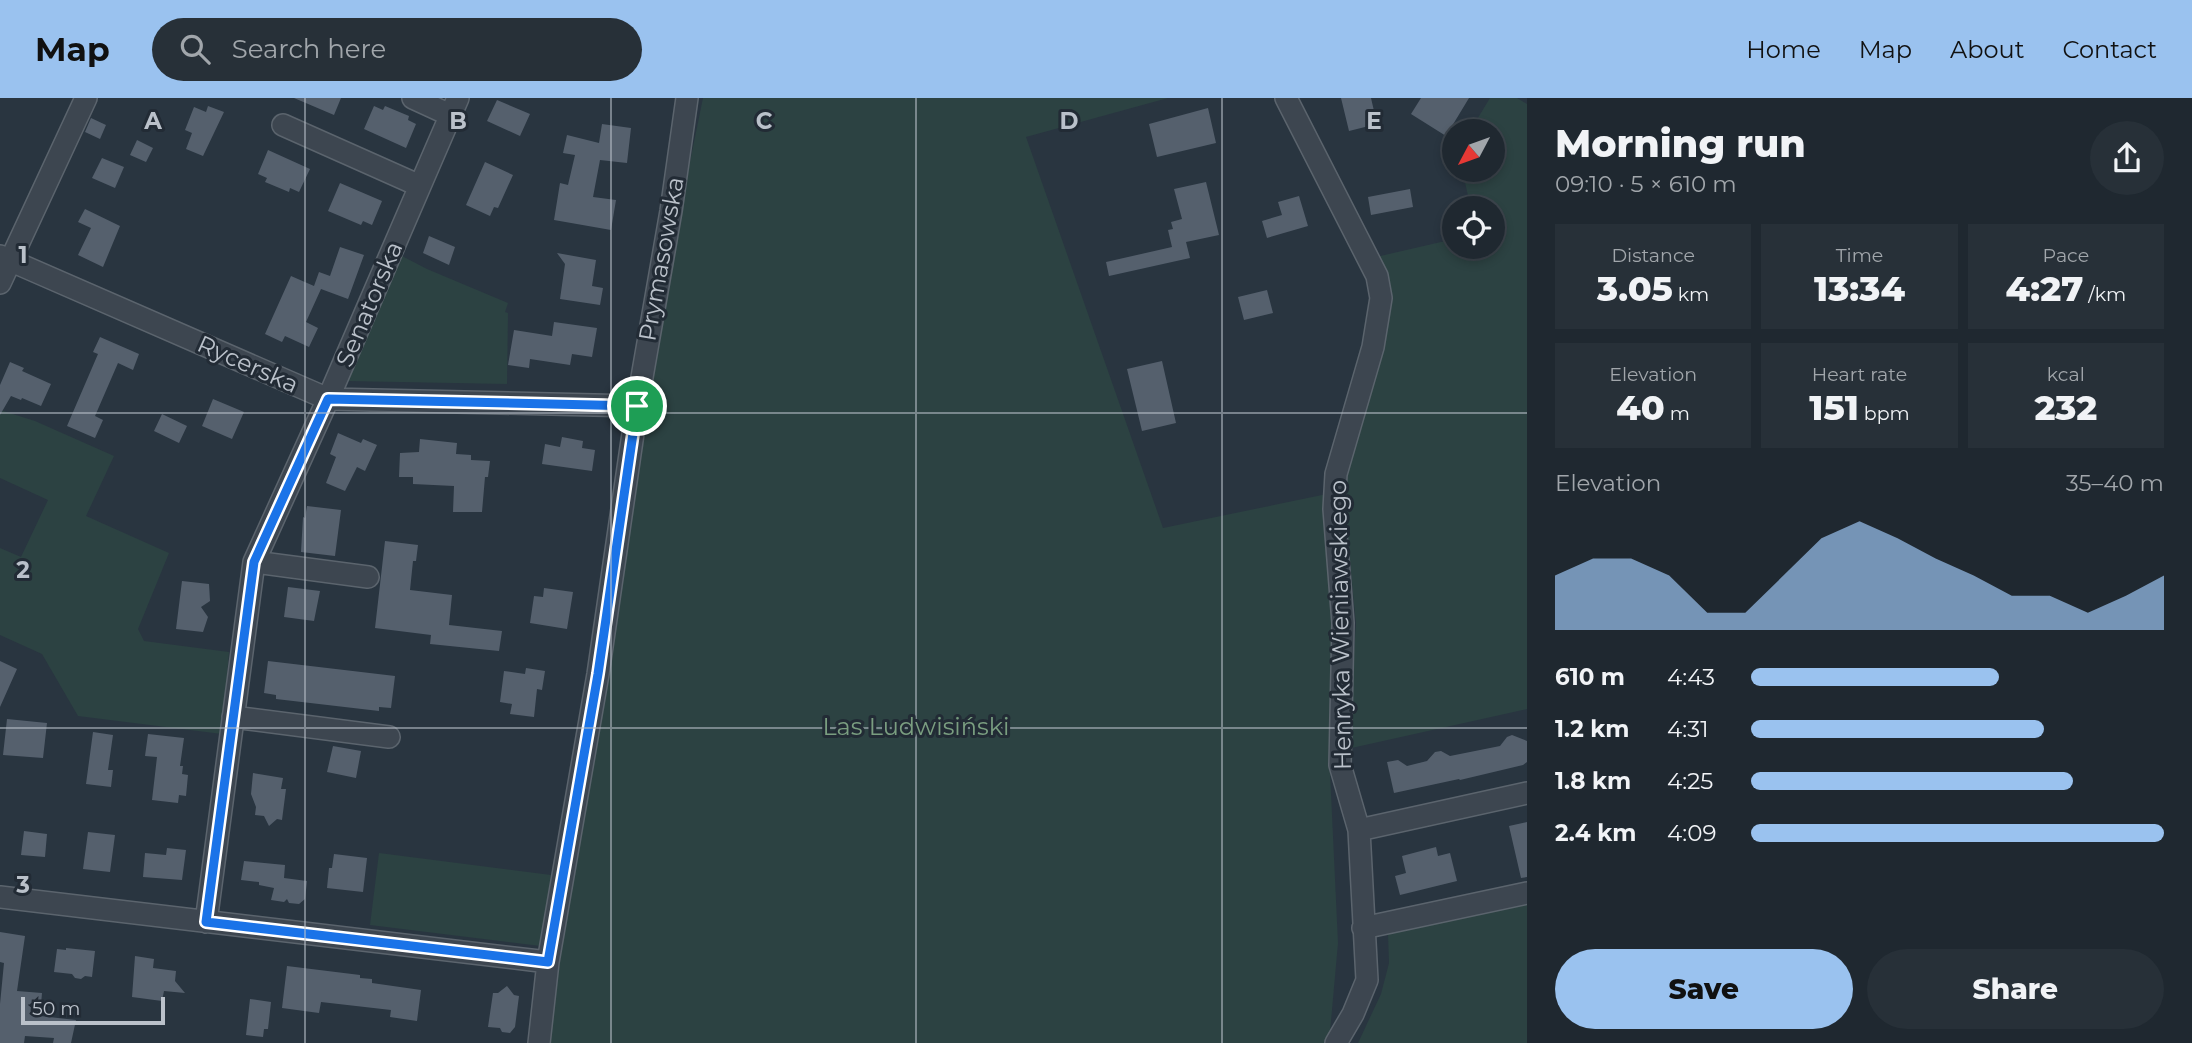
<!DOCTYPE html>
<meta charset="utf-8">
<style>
:root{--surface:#1f2830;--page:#273038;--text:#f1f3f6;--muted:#a1a6ab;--line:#3c444c;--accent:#9ac2ef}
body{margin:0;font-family:Montserrat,sans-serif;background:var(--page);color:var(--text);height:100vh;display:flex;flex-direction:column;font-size:26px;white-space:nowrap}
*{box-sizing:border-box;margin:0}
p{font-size:23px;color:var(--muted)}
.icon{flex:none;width:38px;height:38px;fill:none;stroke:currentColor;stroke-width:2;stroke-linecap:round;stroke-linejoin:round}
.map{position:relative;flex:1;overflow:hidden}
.drawer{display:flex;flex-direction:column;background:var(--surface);width:665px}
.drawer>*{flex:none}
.needle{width:46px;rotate:229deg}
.buttons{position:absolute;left:1442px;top:21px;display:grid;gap:14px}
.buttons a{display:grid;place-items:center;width:63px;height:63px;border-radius:50%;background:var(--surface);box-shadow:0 4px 10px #0003,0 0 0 2px var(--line);font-size:35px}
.scale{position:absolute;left:21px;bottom:18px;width:144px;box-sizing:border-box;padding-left:7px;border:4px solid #bac1ca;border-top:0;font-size:19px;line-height:24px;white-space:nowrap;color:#bac1ca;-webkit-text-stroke:5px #222b35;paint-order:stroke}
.pin{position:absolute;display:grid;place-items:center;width:60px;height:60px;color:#fff;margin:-30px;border:4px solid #fff;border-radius:50%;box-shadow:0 2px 7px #0007}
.round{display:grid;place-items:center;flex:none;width:74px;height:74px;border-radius:37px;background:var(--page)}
.summary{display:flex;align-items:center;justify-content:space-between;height:119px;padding:0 28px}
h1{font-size:38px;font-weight:800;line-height:52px}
.metrics{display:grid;grid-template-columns:repeat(3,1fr);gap:10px;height:119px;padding:7px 28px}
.metrics div{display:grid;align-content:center;border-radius:0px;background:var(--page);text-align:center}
.metrics b{font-size:35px;font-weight:800}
.metrics small{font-size:19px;font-weight:400}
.metrics p{font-size:19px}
.chart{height:196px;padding:14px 28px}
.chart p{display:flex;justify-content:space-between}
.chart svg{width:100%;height:126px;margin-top:7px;fill:var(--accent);opacity:.7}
.primary-button{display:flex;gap:14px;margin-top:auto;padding:14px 28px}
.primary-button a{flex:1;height:80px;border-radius:42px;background:var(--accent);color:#111;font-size:28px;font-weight:800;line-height:80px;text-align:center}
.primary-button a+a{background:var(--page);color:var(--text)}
ul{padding:0 28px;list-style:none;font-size:23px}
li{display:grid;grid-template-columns:112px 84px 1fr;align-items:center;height:52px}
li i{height:18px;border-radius:9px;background:var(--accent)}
header{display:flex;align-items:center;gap:42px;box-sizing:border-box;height:98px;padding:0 35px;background:var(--accent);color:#111}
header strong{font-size:33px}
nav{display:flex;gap:38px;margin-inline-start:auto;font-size:24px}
.search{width:490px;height:63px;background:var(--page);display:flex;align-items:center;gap:18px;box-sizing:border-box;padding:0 24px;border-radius:38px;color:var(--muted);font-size:26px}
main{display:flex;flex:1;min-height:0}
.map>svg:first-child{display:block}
.green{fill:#2c4242}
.building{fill:#55606d}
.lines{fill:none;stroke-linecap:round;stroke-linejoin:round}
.minor-casing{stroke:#5b646d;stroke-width:24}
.minor{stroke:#3d4650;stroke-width:21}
.route-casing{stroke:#fff;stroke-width:14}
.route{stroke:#1a73e8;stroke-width:9}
.grid{fill:none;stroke:#bac1ca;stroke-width:2;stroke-opacity:0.55}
.labels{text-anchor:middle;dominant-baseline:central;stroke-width:6;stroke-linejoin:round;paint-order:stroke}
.street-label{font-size:24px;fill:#bac1ca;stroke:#222b35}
.park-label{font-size:24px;fill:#7a9e80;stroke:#222b35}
.grid-label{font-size:23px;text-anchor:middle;font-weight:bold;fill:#bac1ca;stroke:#222b35;stroke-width:6;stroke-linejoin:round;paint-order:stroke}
</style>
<header>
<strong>Map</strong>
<div class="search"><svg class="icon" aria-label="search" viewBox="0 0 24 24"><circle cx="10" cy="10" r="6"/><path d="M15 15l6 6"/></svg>Search here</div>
<nav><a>Home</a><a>Map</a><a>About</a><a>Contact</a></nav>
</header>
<main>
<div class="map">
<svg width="1527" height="945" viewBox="0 0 1527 945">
<rect width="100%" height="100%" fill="#293540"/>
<path class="green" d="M703 0H1168L1026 39 1163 430 1327 396 1338 530 1329 653 1338 845 1329 945H544L673 147Z
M1490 0H1517L1527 6V611L1347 651 1356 526 1343 390 1380 250 1376 159 1454 141V149H1493V110H1471L1462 72H1493V33H1470Z
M402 158 427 171 508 205 505 214 508 215 507 286 345 283Z
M0 312 35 323 114 358 86 418 169 455 138 531 144 543 229 554 222 636 78 618 42 556 0 537V450L21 459 48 402 0 380Z
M379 755 551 777 541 848 370 827Z
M1527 806V945H1358L1381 896 1389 865 1388 836Z"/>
<path class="building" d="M294 0H341L334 17Z
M1341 0H1371L1377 26 1349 33Z
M1421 0H1469L1446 38 1411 16Z
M497 2 530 16 520 38 487 23Z
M208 8 224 14 203 58 186 51 192 35 185 32 194 9 206 14Z
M374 8 383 12 385 8 409 18 408 22 416 26 406 50 364 31Z
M1208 10 1216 45 1157 59 1149 26Z
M91 20 106 27 100 41 85 34Z
M602 26 631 30 627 65 600 62 593 99 616 102 611 132 554 122 560 85 568 87 575 57 563 55 567 37 599 45Z
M137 42 153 50 146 64 130 57Z
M268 52 310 71 299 94 290 90 289 94 265 84 267 80 258 76Z
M102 60 124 69 115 90 92 80Z
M485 64 513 77 498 110 494 109 490 118 466 107Z
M1206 84 1219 137 1186 144 1190 160 1109 178 1106 164 1172 149 1168 132 1173 131 1171 124 1182 121 1174 91Z
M340 85 382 103 372 127 363 123 361 127 328 113Z
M1410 91 1413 109 1371 117 1368 99Z
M1299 98 1308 128 1267 140 1262 123 1282 117 1278 104Z
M85 111 120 128 103 169 78 157 91 130 78 124Z
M429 138 455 149 449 167 423 155Z
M340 149 364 157 348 201 321 191 306 224 318 230 309 249 285 238 282 244 265 236 291 178 314 188 319 174 330 178Z
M557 155 596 162 592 188 603 190 600 207 560 201 565 166Z
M1267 192 1273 215 1244 222 1238 199Z
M554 224 597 230 592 259 572 256 570 267 530 261 529 270 508 267 514 232 552 238Z
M100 239 139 256 133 272 118 265 95 318 103 322 95 340 67 328 98 256 93 254Z
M1162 263 1176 325 1142 333 1127 271Z
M10 264 24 270 22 273 51 286 41 308 22 300 21 302 11 298 0 317V287Z
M213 301 244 314 232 341 202 328Z
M162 316 187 328 179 345 154 333Z
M338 335 361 345 363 341 377 347 365 373 357 369 345 393 326 385 336 359 330 356Z
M562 339 583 343 582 350 595 352 592 373 542 366 545 346 560 349Z
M420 341 457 345 456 356 471 357V362L490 363 488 379H485L482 414H453L454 388 413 386V379H399L400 355 419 354Z
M307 408 341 412 335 458 301 454 303 419 305 420Z
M385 443 418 447 416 463H413L410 492 452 497 449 527 502 533 499 553 430 546 431 537 375 530Z
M182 483 209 486 210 503 201 509 208 519 203 534 176 531Z
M288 489 320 493 314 523 284 519Z
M544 490 573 494 567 531 530 525 534 498 543 499Z
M0 563 17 571 0 609Z
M268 563 395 578 391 610 379 609V613L276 601V597L264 595Z
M526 570 545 573 542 592 537 591 534 619 510 616 512 606 500 604 504 573 525 576Z
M7 621 47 625 43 660 3 657Z
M93 634 113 637 108 672H113L111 689 86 686Z
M148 636 184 640 180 668H183L182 676 188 677 186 698 179 697 178 705 152 702 157 659 145 658Z
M1512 637 1527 643V664L1523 667 1460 682 1459 681 1394 695 1387 664 1398 662 1407 668 1427 663 1435 654 1441 653 1450 658 1500 648 1507 639Z
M333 648 361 653 356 680 327 674Z
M253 675 283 680 281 691H286L282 722 277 721 269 728 264 718 255 717 256 709 251 696Z
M1527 724V779L1521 780 1509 728Z
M24 733 47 736 45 759 21 757Z
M88 734 115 737 110 774 83 771Z
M1436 749 1438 758 1450 755 1457 783 1400 797 1395 778 1406 775 1402 758Z
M167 750 186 752 182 782 143 779 145 755 166 757Z
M334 756 367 760 363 794 327 790 329 770H332Z
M244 763 285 767 284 780 307 783 305 801 299 806 289 805 287 801 284 804 271 802 274 790 259 787V784L241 782Z
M0 834 25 838 17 893 42 895 40 918 76 922 71 945H53L54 940 25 938 24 945H0V906L4 865 0 864Z
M66 850 95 853 92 879 85 878 81 881 75 880 72 876 54 874 57 851 66 852Z
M135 858 154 861 153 870 176 873 175 883 185 895 164 893 162 903 132 899Z
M287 868 360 877V880L372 881V885L421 892 417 923 390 919 391 912 321 904 319 915 282 910Z
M507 888 514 897 519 898 515 929 510 935 502 934 500 930 488 929 493 895H498Z
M250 901 271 904 268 931H264L263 939 246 937Z"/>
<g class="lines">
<defs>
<path id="minor" d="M413 0 450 17
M1286 0 1377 178 1381 200 1373 249 1336 376 1334 411 1343 525 1340 667 1359 732 1367 882 1353 916 1336 945
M283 27 420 88
M0 158 328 301 637 308
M0 185 86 0
M254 464 368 479
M233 619 389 639
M1359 732 1527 695
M0 799 548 864
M206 824 254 464 328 301 458 0
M1363 830 1527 795
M539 945 548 864 598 576 637 308 671 113 687 0"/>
</defs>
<use href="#minor" class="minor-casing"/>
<use href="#minor" class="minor"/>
</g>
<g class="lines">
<defs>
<path id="route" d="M328 301 637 308 598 576 548 864 206 824 254 464Z"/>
</defs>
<use href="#route" class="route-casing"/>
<use href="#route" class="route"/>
</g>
<path class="grid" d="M305 0V945M611 0V945M916 0V945M1222 0V945M0 315H1527M0 630H1527"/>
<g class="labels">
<g class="street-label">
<text transform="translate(661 161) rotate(-80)">Prymasowska</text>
<text transform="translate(369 206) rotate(-67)">Senatorska</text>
<text transform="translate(248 266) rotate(24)">Rycerska</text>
<text transform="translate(1340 527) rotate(-91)">Henryka Wieniawskiego</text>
</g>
<g class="park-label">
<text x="916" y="628">Las Ludwisiński</text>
</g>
</g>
<g class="grid-label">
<text x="153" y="31">A</text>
<text x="458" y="31">B</text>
<text x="764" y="31">C</text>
<text x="1069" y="31">D</text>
<text x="1374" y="31">E</text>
<text x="23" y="165">1</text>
<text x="23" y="480">2</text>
<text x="23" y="795">3</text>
</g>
</svg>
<div class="buttons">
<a><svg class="needle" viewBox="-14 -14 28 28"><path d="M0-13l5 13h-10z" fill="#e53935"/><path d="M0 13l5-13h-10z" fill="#a1a6ab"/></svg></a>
<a><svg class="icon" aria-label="locate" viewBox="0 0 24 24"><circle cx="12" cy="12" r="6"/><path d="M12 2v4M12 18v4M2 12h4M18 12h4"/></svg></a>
</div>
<div class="scale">50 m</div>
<div class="pin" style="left:637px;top:308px;background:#1e9e55"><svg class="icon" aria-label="arrive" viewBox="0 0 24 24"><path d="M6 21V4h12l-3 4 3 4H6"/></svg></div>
</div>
<section class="drawer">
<div class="summary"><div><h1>Morning run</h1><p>09:10 · 5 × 610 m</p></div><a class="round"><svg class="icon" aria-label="share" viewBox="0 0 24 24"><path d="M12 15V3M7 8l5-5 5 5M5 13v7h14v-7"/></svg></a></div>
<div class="metrics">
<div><p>Distance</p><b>3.05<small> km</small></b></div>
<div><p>Time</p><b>13:34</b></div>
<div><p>Pace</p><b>4:27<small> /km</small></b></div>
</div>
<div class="metrics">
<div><p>Elevation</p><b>40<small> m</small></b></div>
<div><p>Heart rate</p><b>151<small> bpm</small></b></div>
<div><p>kcal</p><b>232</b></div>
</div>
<div class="chart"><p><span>Elevation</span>35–40 m</p>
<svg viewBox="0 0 160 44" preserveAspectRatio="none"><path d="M0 44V25L10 19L20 19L30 25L40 38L50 38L60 25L70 12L80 6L90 12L100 19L110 25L120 32L130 32L140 38L150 32L160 25V44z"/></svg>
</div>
<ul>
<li><b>610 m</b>4:43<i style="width:60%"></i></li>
<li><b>1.2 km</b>4:31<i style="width:71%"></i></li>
<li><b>1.8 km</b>4:25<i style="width:78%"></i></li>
<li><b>2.4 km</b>4:09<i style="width:100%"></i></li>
</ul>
<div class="primary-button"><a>Save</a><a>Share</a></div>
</section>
</main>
